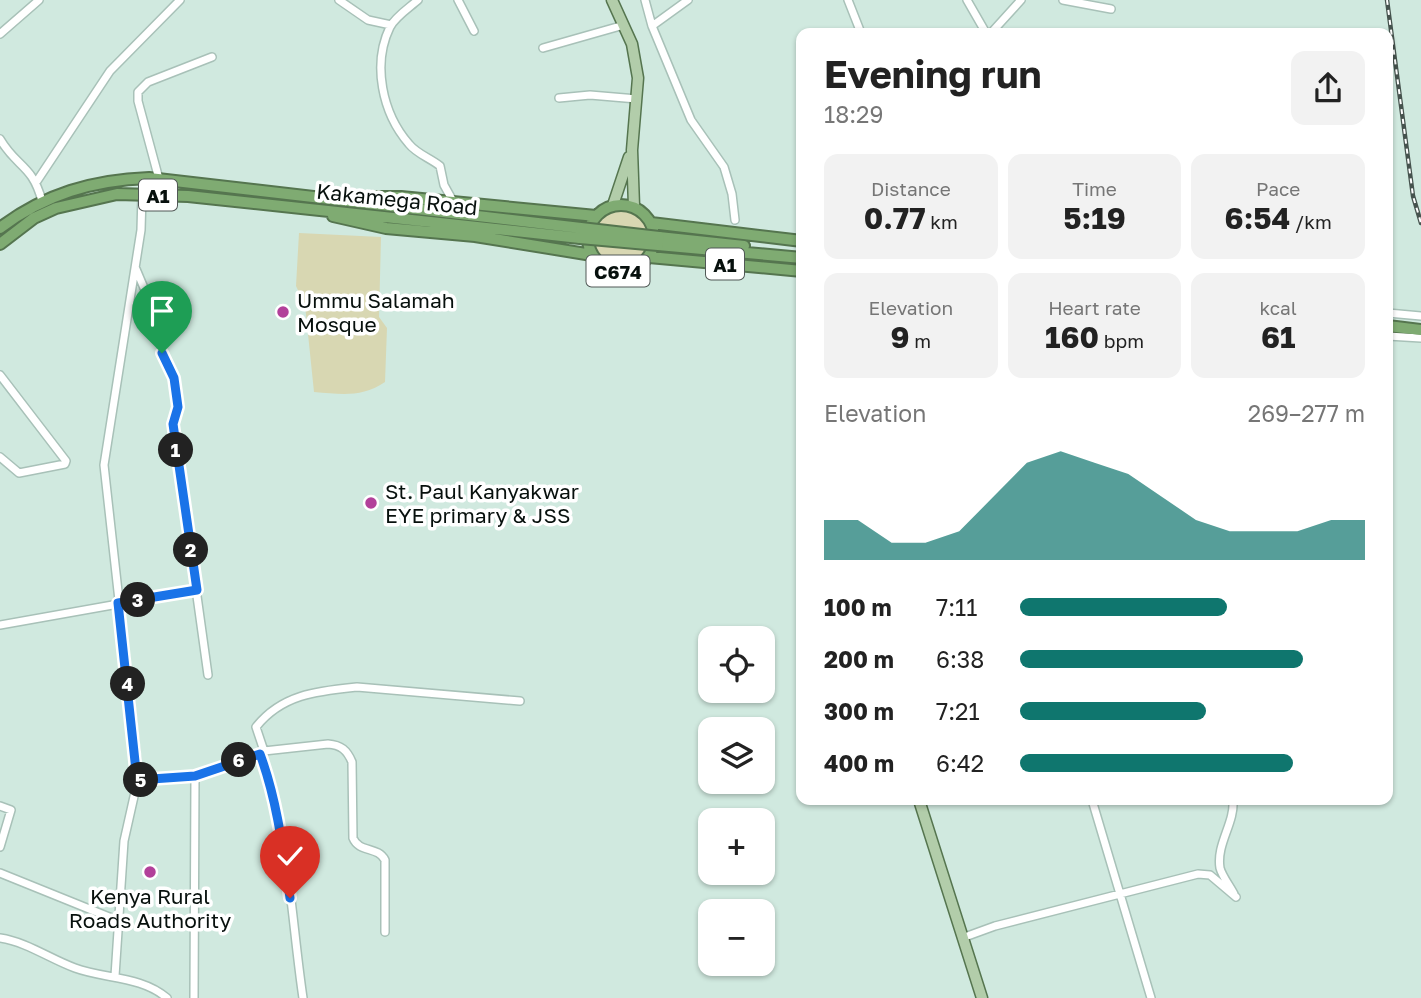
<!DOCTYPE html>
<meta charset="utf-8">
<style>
:root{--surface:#fff;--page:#f2f2f2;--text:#222;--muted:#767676;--accent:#0f766e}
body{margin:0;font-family:"Golos Text",sans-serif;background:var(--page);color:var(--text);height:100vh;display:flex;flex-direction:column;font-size:26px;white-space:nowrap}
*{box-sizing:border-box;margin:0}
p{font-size:23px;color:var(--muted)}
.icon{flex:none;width:38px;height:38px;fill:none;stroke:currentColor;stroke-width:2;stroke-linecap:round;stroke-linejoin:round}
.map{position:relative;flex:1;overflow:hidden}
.drawer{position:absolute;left:796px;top:28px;width:597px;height:777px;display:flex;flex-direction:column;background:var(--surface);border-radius:14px;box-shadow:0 2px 5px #0004}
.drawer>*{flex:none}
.controls{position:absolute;left:698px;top:626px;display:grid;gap:14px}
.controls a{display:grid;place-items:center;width:77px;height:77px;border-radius:14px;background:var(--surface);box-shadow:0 2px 5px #0004;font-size:35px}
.pin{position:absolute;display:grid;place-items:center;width:60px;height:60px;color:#fff;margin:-72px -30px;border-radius:50% 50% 50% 0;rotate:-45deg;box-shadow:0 0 7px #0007}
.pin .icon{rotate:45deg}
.km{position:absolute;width:35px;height:35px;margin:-18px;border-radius:50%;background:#222;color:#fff;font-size:19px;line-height:35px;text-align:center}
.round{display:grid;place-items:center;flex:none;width:74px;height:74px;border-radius:14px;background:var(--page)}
.headline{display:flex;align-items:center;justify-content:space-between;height:119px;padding:0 28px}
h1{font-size:38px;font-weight:700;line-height:52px}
.metrics{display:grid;grid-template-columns:repeat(3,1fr);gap:10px;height:119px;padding:7px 28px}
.metrics div{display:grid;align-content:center;border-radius:14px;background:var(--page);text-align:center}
.metrics b{font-size:30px;font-weight:700}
.metrics small{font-size:19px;font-weight:400}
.metrics p{font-size:19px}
.chart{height:196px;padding:14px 28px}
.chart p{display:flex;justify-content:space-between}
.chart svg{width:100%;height:126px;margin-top:7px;fill:var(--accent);opacity:.7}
ul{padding:0 28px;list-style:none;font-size:23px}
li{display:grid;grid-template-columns:112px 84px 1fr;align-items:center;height:52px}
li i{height:18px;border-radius:9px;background:var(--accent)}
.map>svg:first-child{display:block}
.green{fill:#d8d7b2}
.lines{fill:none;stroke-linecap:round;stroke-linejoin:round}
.minor-casing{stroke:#a8c1b8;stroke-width:10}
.major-casing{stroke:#55754f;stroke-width:13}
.highway-casing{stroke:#55754f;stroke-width:14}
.minor{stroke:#fff;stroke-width:7}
.major{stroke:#b2cdaa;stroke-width:10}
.highway{stroke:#7fab72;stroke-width:10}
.rail-casing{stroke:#46534e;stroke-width:4.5}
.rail{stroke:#fff;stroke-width:2;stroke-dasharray:5;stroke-linecap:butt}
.highway-bridge-casing{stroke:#55754f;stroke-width:14;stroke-linecap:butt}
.highway-bridge{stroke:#7fab72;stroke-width:10}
.route-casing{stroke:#fff;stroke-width:14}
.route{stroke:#1a73e8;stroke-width:9}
.poi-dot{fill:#b2409a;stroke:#fff;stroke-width:2.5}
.labels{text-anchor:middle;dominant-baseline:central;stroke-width:7;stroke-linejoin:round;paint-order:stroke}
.shield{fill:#fff;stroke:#515856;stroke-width:2}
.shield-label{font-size:19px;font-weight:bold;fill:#07100d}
.street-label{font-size:21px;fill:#07100d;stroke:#fff}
.poi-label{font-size:21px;fill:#07100d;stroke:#fff;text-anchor:start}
</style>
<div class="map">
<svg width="1421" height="998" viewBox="0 0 1421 998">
<rect width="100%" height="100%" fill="#d0e9df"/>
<path class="green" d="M593 237a28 28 0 1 1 56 0a28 28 0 1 1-56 0Z
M299 233 381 237 379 317 387 328 385 382C361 398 341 394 314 392L305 305 296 286Z"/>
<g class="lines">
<defs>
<path id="minor" d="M339 0 368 20 391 25
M418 0C409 8 396 16 390 27 372 64 382 113 409 144 417 154 430 158 440 166L444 185 454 203
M458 0 474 31
M645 0 652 26 691 120 724 167 732 194 735 220
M848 0 861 33
M967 0 986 33
M1063 0 1111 9
M652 26 688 0
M991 33 1021 0
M0 34 39 0
M543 48 624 25
M559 98 590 95 637 99
M0 139C17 168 32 164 42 201
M159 179 138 101V92L148 82 212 57
M37 181 110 71 180 0
M136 269 155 314 163 357 174 378 178 407 173 424 208 675
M1388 313 1421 316
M1388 336 1421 338
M0 375 66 461 65 464 19 473 0 457
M0 625 197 590
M264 751 328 744C341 745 347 750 352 762L353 838C359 853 378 846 385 860V932
M137 780 195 776 260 754
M1092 800 1151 998
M1233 800C1235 823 1216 844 1220 868 1222 876 1230 886 1234 894
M0 806 11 810 0 847
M0 873 119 921
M0 938C27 942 50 959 75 968 105 979 141 976 167 998
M962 938 995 926 1198 874 1210 875 1236 897
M115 976 124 841 135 792 137 763 104 465 141 230 142 195
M194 998 195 776
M303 998C291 917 289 831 260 754L264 751 256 727C282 694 318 691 357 687L520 701"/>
<path id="major" d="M612 0 632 44 638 78 632 150 634 206
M613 205 629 157
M919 800 982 998"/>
<path id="highway" d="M335 197H401L596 216
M588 238a33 33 0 1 1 66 0a33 33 0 1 1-66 0Z
M333 216 386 228 475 236 592 255
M651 223 802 241
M0 228C45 194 93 180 149 178L581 228
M659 237 744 246
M0 244 34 218 56 208 117 194 188 196 580 238
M658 245 802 258
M649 257 802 271
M1388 326 1421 330"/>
</defs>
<use href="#minor" class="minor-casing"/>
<use href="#major" class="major-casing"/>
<use href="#highway" class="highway-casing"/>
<use href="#minor" class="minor"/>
<use href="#major" class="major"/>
<use href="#highway" class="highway"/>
<defs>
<path id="rail" d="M1387 0 1413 196 1421 223"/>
</defs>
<use href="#rail" class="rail-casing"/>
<use href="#rail" class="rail"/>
<defs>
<path id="highway-bridge" d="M581 228 659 237
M580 238 658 245"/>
</defs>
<use href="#highway-bridge" class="highway-bridge-casing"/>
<use href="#highway-bridge" class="highway-bridge"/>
</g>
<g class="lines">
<defs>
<path id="route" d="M162 353 174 378 178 407 173 424 197 590 118 603 137 780 195 776 260 754C277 800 283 849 290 898"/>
</defs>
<use href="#route" class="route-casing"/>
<use href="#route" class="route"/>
</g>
<g class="poi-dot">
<circle cx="283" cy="312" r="7"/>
<circle cx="371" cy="503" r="7"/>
<circle cx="150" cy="872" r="7"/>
</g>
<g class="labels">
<g class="shield">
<rect x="139" y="179.5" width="38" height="31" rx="5"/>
<rect x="706" y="248.5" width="38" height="31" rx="5"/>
<rect x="586.5" y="255.5" width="63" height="31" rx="5"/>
</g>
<g class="shield-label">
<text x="158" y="195">A1</text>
<text x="725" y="264">A1</text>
<text x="618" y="271">C674</text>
</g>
<g class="street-label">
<text transform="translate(397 199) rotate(6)">Kakamega Road</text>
</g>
<g class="poi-label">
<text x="297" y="300">Ummu Salamah<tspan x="297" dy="24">Mosque</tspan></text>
<text x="385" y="491">St. Paul Kanyakwar<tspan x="385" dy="24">EYE primary &amp; JSS</tspan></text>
<text x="150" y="896" text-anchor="middle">Kenya Rural<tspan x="150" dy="24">Roads Authority</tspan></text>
</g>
</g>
</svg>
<div class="controls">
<a><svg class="icon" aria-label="locate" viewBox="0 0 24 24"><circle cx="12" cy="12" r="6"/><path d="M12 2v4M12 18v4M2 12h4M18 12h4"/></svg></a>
<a><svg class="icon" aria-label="layers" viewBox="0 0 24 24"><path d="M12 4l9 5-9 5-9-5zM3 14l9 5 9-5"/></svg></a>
<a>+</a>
<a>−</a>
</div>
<div class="pin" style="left:162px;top:353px;background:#1e9e55"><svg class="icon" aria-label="arrive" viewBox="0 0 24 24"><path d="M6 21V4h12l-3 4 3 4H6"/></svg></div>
<div class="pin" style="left:290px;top:898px;background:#d93025"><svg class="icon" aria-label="check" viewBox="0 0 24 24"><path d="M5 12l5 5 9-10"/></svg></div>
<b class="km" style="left:176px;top:450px">1</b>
<b class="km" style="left:191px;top:550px">2</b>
<b class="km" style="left:138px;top:600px">3</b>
<b class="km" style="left:128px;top:684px">4</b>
<b class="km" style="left:141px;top:780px">5</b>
<b class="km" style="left:239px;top:760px">6</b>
<section class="drawer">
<div class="headline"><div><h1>Evening run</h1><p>18:29</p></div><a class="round"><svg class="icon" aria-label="share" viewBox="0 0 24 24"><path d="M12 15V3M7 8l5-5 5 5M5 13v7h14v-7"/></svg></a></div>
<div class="metrics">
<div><p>Distance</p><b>0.77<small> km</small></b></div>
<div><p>Time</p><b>5:19</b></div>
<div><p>Pace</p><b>6:54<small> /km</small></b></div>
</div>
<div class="metrics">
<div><p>Elevation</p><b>9<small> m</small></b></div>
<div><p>Heart rate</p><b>160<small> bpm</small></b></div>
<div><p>kcal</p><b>61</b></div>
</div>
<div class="chart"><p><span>Elevation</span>269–277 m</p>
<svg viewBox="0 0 160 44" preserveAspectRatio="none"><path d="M0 44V30L10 30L20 38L30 38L40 34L50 22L60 10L70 6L80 10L90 14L100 22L110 30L120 34L130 34L140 34L150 30L160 30V44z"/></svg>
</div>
<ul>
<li><b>100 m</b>7:11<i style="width:60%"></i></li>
<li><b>200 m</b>6:38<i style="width:82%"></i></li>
<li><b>300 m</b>7:21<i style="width:54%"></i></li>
<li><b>400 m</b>6:42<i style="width:79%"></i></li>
</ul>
</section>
</div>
